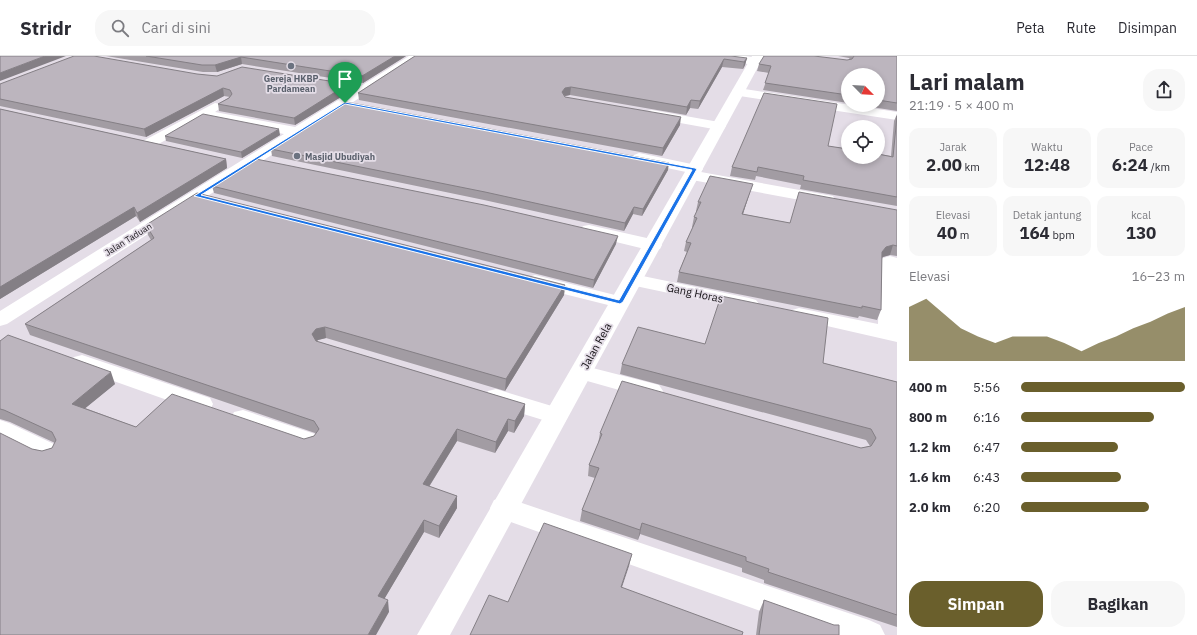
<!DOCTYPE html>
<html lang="id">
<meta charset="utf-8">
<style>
:root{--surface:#fff;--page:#f7f7f7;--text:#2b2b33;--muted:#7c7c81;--line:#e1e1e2;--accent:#6a5f2c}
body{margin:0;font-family:"IBM Plex Sans",sans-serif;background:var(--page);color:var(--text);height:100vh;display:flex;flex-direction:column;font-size:15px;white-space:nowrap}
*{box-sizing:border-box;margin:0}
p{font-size:13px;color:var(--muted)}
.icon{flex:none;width:22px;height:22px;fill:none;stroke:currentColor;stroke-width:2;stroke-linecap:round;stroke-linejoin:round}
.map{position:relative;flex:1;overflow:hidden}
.drawer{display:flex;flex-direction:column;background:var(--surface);width:300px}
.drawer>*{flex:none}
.needle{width:26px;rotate:114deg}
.tools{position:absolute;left:841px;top:12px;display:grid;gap:8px}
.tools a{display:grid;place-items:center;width:44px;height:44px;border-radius:50%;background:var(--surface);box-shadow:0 2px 6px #0003;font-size:20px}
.pin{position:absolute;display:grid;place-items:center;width:34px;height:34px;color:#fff;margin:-41px -17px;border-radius:50% 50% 50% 0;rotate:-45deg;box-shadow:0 0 4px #0007}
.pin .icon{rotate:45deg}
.round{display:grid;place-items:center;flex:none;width:42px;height:42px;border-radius:16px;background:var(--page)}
.overview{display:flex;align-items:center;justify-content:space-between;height:68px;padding:0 12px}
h1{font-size:22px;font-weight:700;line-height:30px}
.metrics{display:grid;grid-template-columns:repeat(3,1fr);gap:6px;height:68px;padding:4px 12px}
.metrics div{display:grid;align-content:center;border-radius:10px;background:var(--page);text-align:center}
.metrics b{font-size:17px;font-weight:700}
.metrics small{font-size:11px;font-weight:400}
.metrics p{font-size:11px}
.chart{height:112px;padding:8px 12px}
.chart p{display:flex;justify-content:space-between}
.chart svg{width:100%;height:72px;margin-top:4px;fill:var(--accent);opacity:.7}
.cta{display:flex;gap:8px;margin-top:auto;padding:8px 12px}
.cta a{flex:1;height:46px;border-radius:16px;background:var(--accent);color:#fff;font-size:16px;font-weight:700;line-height:46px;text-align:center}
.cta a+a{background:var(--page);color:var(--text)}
ul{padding:0 12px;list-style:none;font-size:13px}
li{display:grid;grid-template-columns:64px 48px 1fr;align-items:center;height:30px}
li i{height:10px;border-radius:5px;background:var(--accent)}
header{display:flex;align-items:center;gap:24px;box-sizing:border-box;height:56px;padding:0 20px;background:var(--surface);border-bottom:1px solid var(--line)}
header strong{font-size:19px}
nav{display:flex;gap:22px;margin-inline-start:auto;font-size:14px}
.search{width:280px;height:36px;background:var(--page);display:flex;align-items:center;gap:10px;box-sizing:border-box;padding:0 14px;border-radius:16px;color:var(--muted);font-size:15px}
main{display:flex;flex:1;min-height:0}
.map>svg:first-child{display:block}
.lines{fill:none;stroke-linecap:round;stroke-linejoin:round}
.street{fill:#fff;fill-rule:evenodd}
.secondary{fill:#fff;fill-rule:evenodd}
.wall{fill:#a29ca3}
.shaded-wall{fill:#847f85}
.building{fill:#bcb5be;stroke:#847f85}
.route{fill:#1a73e8;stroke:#fff;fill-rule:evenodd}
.worship-dot{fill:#6b7280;stroke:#e4dde7;stroke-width:1.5}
.labels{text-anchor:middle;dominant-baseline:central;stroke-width:3.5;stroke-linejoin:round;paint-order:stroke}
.far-worship-label{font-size:9px;font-weight:bold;fill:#5b616d;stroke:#e4dde7}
.far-street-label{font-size:9px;fill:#171418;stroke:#e4dde7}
.street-label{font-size:11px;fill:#171418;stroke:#e4dde7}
</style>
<header>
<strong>Stridr</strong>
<div class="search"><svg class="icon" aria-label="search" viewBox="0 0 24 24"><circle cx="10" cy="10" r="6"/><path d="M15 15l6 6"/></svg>Cari di sini</div>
<nav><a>Peta</a><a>Rute</a><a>Disimpan</a></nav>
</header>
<main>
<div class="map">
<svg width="897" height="579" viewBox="0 0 897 579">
<rect width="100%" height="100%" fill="#e4dde7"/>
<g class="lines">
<path class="street" d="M409 0H423L303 79 7 268 0 270V255L284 78 204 63 153 91 148 92 143 91 141 88 143 85 215 47 220 48 222 51 215 56 295 71Z
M713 0H745L759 2 761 5 759 8 755 9 719 4 715 2Z
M738 32 897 56V64L733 39 732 36 733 33Z
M652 54 719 66 724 67 726 70 724 73 719 74 647 61 645 58 647 55Z
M639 97 701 110 703 113 701 116 827 139 833 140 835 144 833 148 827 149 692 124 686 122 684 119 686 116 634 105 631 102 634 99Z
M589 169 660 185 662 189 660 193 653 195 583 178 580 174 583 170Z
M890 200 897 202V286L792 262 789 258 792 254 799 252 878 268 880 206 883 202Z
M633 218 749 242 756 244 759 248 756 252 749 254 626 228 623 224 626 220Z
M535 219 627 242 630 246 627 250 620 252 528 229 525 225 528 221Z
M82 299 210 342 213 348 210 354 201 356 74 311 71 306 74 301Z
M581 309 659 329 663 335 659 341 651 343 573 321 570 316 573 311Z
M496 333 565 354 568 360 565 366 556 368 488 347 484 341 488 335Z
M243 354 315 378 319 384 315 390 306 393 234 368 231 362 234 356Z
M0 364 9 367 56 389 60 396 56 403 47 405 38 403 0 384Z
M504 441 869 564 880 569 885 579H828L494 460 490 452 494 444Z"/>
<path class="secondary" d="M752 0H764L450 579H417Z"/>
</g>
<path class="wall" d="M106 0H406L363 27 242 8 217 16H203Z
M415 0 747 2 745 9 743 13 722 11 698 53 690 52 686 59 570 39 565 40V41L680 69 662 100 359 44 358 37Z
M838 0H897V55L859 49H878V19H848V47L763 34 769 17 757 15 759 8 847 4H850L849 2Z
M197 18 349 36 295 69 219 55 218 48 230 41 224 40 146 81 0 50V28Z
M0 53 226 103 227 112 140 166 136 160 0 243Z
M897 58V150L800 133 801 129 756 120 755 124 730 120 732 111 828 90 891 100 894 65Z
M280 79 242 102 166 85 165 80Z
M271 93 668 114 642 160 633 158 624 175 484 144 272 100Z
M212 130 616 188 593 232 214 137Z
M750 136 743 158 790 167 897 154V200L890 199 882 201 881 254 877 264 859 260 858 262 677 226 679 216 687 196 684 195 686 186 693 171H692L694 161 697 155H696L698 146Z
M146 169 565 229 564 239 505 335 326 282 318 284 316 285 525 348 524 360 514 377 508 375 495 397 457 385 429 431 457 440V452L439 482 424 476 384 543 389 556 32 393 42 395 52 392 55 387 10 366 0 363V285L115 328 85 352 136 371 304 383 314 380 316 377H315L30 279 25 268 151 184 148 179Z
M705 288 823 307 897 326V571L764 527V524L742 516V512L640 478 638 484 580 465 582 454 595 422 588 420 589 409 598 388 600 377 861 392 870 390 866 384 620 318 622 308Z
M764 544 839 579H756L759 556Z"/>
<path class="shaded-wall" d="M45 0H66L0 25V17Z
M395 0H406L363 27 362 20Z
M241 1 242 8 217 16 215 9Z
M747 2 745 9 743 13 744 6Z
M724 3 722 11 698 53 700 45Z
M348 28 349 36 295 69 294 62Z
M571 31 570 39 565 40 562 36 565 32Z
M223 32 224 40 146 81 144 73Z
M691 44 690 52 686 59 687 51Z
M681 61 680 69 662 100 663 92Z
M279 73 280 79 242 102 241 96Z
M226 103 227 112 140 166 137 157Z
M669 107 668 114 642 160 643 153Z
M753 128 750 136 740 167 742 158Z
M134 151 136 160 0 243V231Z
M634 151 633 158 624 175 625 167Z
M618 180 616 188 593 232 594 224Z
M893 189 890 199 883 201 878 206 882 196 886 191Z
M565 229 564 239 505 335 506 323Z
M325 271 326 282 318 284 314 289 312 278 316 273Z
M111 316 115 328 77 359 72 348Z
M525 348 524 360 514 377 515 365Z
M508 363V375L495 397 496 386Z
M457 373V385L423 440V428Z
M457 440V452L439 482V470Z
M424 464V476L379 552 378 540Z
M642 467 640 478 638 484 640 474Z
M632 498 629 510 618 543 621 531Z
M388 544 389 556 376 579H368Z"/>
<path class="building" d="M0 0H45L0 17Z
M74 0H94L197 18 217 20 242 11 348 28 294 62 218 48 229 42 232 38 230 34 223 32 144 73 0 43V28Z
M146 0H395L362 20 241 1 215 9H202Z
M415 0H731L747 2 744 6 724 3 700 45 691 44 687 51 571 31 565 32 562 36 565 41 681 61 663 92 358 37Z
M764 0H814L847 4 852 3 854 0H897V47L878 44V19H848V39L765 27 771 10 759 8Z
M764 37 837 48 828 90 848 93V101H878V98L893 101 897 60V141L803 124 804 120 758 111 757 116 732 111Z
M346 46 669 107 643 153 634 151 625 167 485 136 271 93Z
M0 53 226 103 137 157 134 151 0 231Z
M203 58 279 73 241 96 165 80Z
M256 103 484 149 618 180 594 224 212 130Z
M710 120 753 128 742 158 790 167 799 136 897 154V190L893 189 886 191 882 196 881 254 862 250V252L679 216 691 187 686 186 697 162 694 161 701 146H698Z
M197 137 565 229 506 323 325 271 316 273 312 278 316 285 525 348 515 365 508 363 496 386 457 373 423 428 457 440 439 470 424 464 378 540 388 544 368 579H0V377L32 393 42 395 52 392 56 384 52 376 4 354 0 353V285L8 279 111 316 72 348 136 371 172 338 304 383 314 380 319 373 314 365 25 268 154 182 146 169Z
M721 240 828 262 823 307 897 326V559L768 516 769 513 746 505V501L642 467 640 474 582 454 599 412 589 409 602 378 600 377 622 325 861 392 871 390 876 382 871 373 622 308 638 271 705 288Z
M544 467 632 498 621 531 743 576 742 579H470L489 539 508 546Z
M764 544 834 569H839V579H759Z"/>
<path class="route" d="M345 46 695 112 697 113 623 246 620 248 194 140ZM345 48 692 114 619 244 201 139Z"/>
<g class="worship-dot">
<circle cx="291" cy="10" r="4"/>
<circle cx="297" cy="100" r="4"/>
</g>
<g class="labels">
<g class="far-worship-label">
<text x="291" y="22">Gereja HKBP<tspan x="291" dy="10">Pardamean</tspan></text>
<text x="305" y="100" text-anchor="start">Masjid Ubudiyah</text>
</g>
<g class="far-street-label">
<text transform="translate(128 183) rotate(-32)">Jalan Taduan</text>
</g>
<g class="street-label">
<text transform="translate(695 237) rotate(12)">Gang Horas</text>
<text transform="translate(596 290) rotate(-61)">Jalan Rela</text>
</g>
</g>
</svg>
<div class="tools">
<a><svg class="needle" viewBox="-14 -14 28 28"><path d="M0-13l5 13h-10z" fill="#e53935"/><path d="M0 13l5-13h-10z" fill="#7c7c81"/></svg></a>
<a><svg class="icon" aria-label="locate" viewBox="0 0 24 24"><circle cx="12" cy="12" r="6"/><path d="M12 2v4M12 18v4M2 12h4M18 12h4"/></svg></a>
</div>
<div class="pin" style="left:345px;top:47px;background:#1e9e55"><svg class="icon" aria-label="arrive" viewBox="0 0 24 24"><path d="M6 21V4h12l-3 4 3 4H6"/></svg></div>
</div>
<section class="drawer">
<div class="overview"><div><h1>Lari malam</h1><p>21:19 · 5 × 400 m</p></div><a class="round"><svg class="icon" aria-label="share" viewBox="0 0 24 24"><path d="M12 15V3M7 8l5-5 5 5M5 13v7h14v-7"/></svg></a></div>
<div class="metrics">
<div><p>Jarak</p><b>2.00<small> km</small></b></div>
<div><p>Waktu</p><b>12:48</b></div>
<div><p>Pace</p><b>6:24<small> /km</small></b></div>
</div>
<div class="metrics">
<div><p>Elevasi</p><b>40<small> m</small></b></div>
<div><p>Detak jantung</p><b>164<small> bpm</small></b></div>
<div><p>kcal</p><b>130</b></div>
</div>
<div class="chart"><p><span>Elevasi</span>16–23 m</p>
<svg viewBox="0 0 160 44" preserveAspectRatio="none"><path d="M0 44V11L10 6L20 15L30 24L40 29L50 33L60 29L70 29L80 29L90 33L100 38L110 33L120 29L130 24L140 20L150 15L160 11V44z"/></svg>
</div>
<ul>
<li><b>400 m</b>5:56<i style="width:100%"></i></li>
<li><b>800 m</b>6:16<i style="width:81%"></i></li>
<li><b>1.2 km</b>6:47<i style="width:59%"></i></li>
<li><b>1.6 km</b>6:43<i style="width:61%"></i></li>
<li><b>2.0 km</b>6:20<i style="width:78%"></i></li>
</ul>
<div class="cta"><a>Simpan</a><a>Bagikan</a></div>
</section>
</main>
